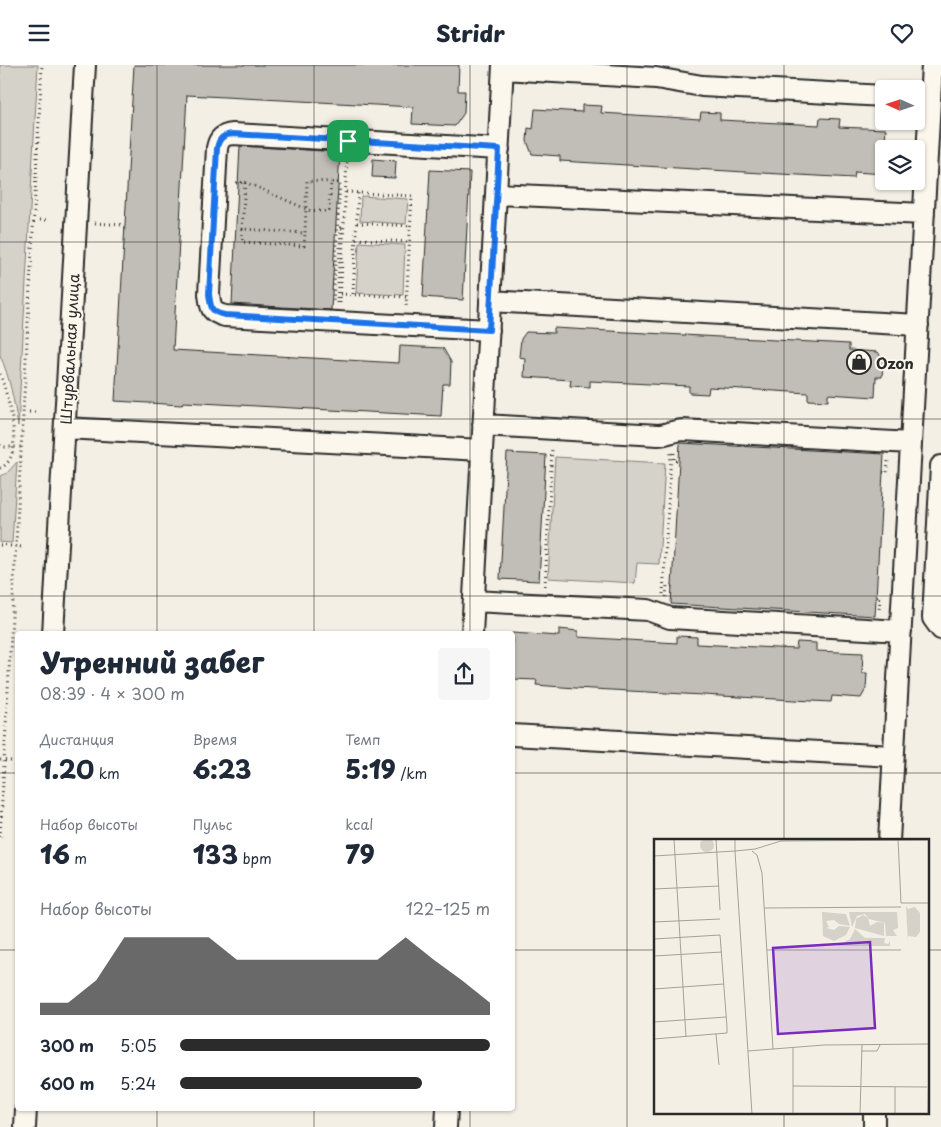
<!DOCTYPE html>
<html lang="ru">
<meta charset="utf-8">
<style>
:root{--surface:#fff;--page:#f6f6f7;--text:#1f2937;--muted:#747a83;--accent:#2b2b2b}
body{margin:0;font-family:"Playpen Sans",sans-serif;background:var(--page);color:var(--text);height:100vh;display:flex;flex-direction:column;font-size:19px;white-space:nowrap}
*{box-sizing:border-box;margin:0}
p{font-size:16px;color:var(--muted)}
.icon{flex:none;width:28px;height:28px;fill:none;stroke:currentColor;stroke-width:2;stroke-linecap:round;stroke-linejoin:round}
.map{position:relative;flex:1;overflow:hidden}
.drawer{position:absolute;left:15px;top:566px;width:500px;height:480px;display:flex;flex-direction:column;background:var(--surface);border-radius:5px;box-shadow:0 1px 4px #0004}
.drawer>*{flex:none}
.needle{width:32px;rotate:273deg}
.controls{position:absolute;left:875px;top:15px;display:grid;gap:10px}
.controls a{display:grid;place-items:center;width:50px;height:50px;border-radius:5px;background:var(--surface);box-shadow:0 1px 4px #0004;font-size:25px}
.pin{position:absolute;display:grid;place-items:center;width:42px;height:42px;color:#fff;margin:-21px;border-radius:10px;box-shadow:0 2px 8px #0006}
.round{display:grid;place-items:center;flex:none;width:52px;height:52px;border-radius:5px;background:var(--page)}
.summary{display:flex;align-items:center;justify-content:space-between;height:85px;padding:0 25px}
h1{font-size:28px;font-weight:800;line-height:38px}
.figures{display:grid;grid-template-columns:repeat(3,1fr);gap:8px;height:85px;padding:5px 25px}
.figures div{display:grid;align-content:center}
.figures b{font-size:25px;font-weight:800}
.figures small{font-size:14px;font-weight:400}
.figures p{font-size:14px}
.chart{height:140px;padding:10px 25px}
.chart p{display:flex;justify-content:space-between}
.chart svg{width:100%;height:90px;margin-top:5px;fill:var(--accent);opacity:.7}
ul{padding:0 25px;list-style:none;font-size:16px}
li{display:grid;grid-template-columns:80px 60px 1fr;align-items:center;height:38px}
li i{height:12px;border-radius:6px;background:var(--accent)}
header{display:flex;justify-content:space-between;align-items:center;height:65px;padding:0 25px;background:var(--surface);font-size:22px;font-weight:800}
.map>svg:first-child{display:block}
.green{fill:#d5d2c9;stroke:#807e7a}
.building{fill:#c0beb6;stroke:#2b2b2b}
.lines{fill:none;stroke-linecap:round;stroke-linejoin:round}
.minor-casing{stroke:#2b2b2b;stroke-width:24}
.path{stroke:#2b2b2b;stroke-width:3;stroke-dasharray:1 4;stroke-linecap:butt}
.minor{stroke:#fbf7ec;stroke-width:20}
.route-casing{stroke:#fff;stroke-width:10}
.route{stroke:#1a73e8;stroke-width:6}
.grid{fill:none;stroke:#2b2b2b;stroke-width:1;stroke-opacity:0.55}
.labels{text-anchor:middle;dominant-baseline:central;stroke-width:4;stroke-linejoin:round;paint-order:stroke}
.street-label{font-size:15px;fill:#2b2b2b;stroke:#fbf7ec}
.poi-label{font-size:15px;font-weight:bold;fill:#2b2b2b;stroke:#fbf7ec;text-anchor:start}
.inset-road{fill:none;stroke:#a3a19a;stroke-width:1}
.view{fill:#7b2cbf;fill-opacity:0.15;stroke:#7b2cbf;stroke-width:2.5}
.inset-edge{fill:none;stroke:#2b2b2b;stroke-width:2.5}
</style>
<header><svg class="icon" aria-label="menu" viewBox="0 0 24 24"><path d="M4 6h16M4 12h16M4 18h16"/></svg>Stridr<svg class="icon" aria-label="heart" viewBox="0 0 24 24"><path d="M12 20l-8-8c-3-5 5-10 8-4 3-6 11-1 8 4z"/></svg></header>
<div class="map">
<svg width="941" height="1062" viewBox="0 0 941 1062">
<rect width="100%" height="100%" fill="#f3efe4"/>
<filter id="ink" filterUnits="userSpaceOnUse"><feTurbulence type="fractalNoise" baseFrequency=".02" numOctaves="2"/><feDisplacementMap in="SourceGraphic" scale="10" xChannelSelector="R" yChannelSelector="G"/><feConvolveMatrix kernelMatrix="1 2 1 2 8 2 1 2 1" color-interpolation-filters="sRGB"/></filter>
<g filter="url(#ink)">
<path class="green" d="M0 0H38L18 361C14 336 10 313 0 290Z
M361 131 408 134 406 159 360 156Z
M359 177 405 180 403 230 356 228Z
M555 392 665 398 659 499 637 498 635 518 548 513Z
M17 397 12 478 0 477V411L7 408Z"/>
<path class="building" d="M134 0H459L458 26H465L464 48 455 61 412 59 413 42 187 30 173 285 399 298 400 281 443 283 451 297 450 319H443L441 351 183 337 182 340 115 336Z
M582 40 602 41 601 48 700 54 701 47 720 48V55L819 60 820 53 840 54 839 62 886 64 884 84V109L855 107 854 113 762 108 560 96V91L532 89 527 76 528 63 533 64 535 44 582 47Z
M240 81 340 87 331 245 232 239Z
M373 94 396 96 395 113 372 112Z
M430 105 470 107 463 235 423 232Z
M554 263 849 279V285L878 287 883 296 882 312H876L875 332 828 329V336L808 335V328L709 322 708 329 689 328V321L590 316V322L570 321 571 315 524 312 525 293 519 292 521 274 526 267 554 268Z
M680 378 884 389 875 551 671 539Z
M507 388 546 390 539 516 500 514Z
M559 564 578 566V572L677 578V571L697 572V579L796 584 797 577 816 578V586L863 588 862 608H867L866 624 861 633 832 631 831 637 575 623 536 620 537 615 512 614V568L559 571Z"/>
<g class="lines">
<defs>
<path id="minor" d="M503 4 656 13 702 21 884 31
M496 129 924 149
M490 236 918 260
M489 265 225 251C210 247 211 243 209 229L217 83C219 73 223 70 233 69L499 84
M483 360 658 370C667 370 674 365 683 365L911 378
M65 363 482 385
M941 401 933 553 941 564
M474 536 648 545 670 553 901 566
M53 569 85 0
M472 569 503 0
M512 670 893 691
M889 776 932 0
M25 1062 26 1044
M446 1062 447 1044
M874 1062V1048"/>
</defs>
<use href="#minor" class="minor-casing"/>
<path class="path" d="M245 117 311 146H329L331 117 340 118 333 239
M236 118 245 117 242 164 305 168 307 116 331 117
M346 127 412 131 406 242
M40 155H48
M95 158 125 160
M357 158 411 161
M242 164V177L304 181 305 168
M356 174 410 177
M340 229 407 232
M353 229 358 128
M337 238 341 163H344
M340 238 347 95
M0 309C7 329 27 393 0 403
M29 347H39
M0 380 4 382H21
M674 388V396H679
M883 407 887 408 888 395
M0 480 22 482
M545 521 552 383
M663 529 671 388
M876 531 880 532 879 546
M666 532 667 521H672
M0 695 11 696
M0 772 42 0"/>
<use href="#minor" class="minor"/>
</g>
</g>
<g class="lines" filter="url(#ink)">
<defs>
<path id="route" d="M233 69 499 84 489 265 225 250C210 247 211 243 209 229L217 83C219 73 223 70 233 69Z"/>
</defs>
<use href="#route" class="route-casing"/>
<use href="#route" class="route"/>
</g>
<path class="grid" d="M157 0V569M314 0V569M470 0V569M627 0V1062M784 0V776M0 177H941M0 354H941M0 531H941M0 708H18M512 708H941M0 885H18M512 885H655M927 885H941M157 1044V1062M314 1044V1062M470 1044V1062M784 1048V1062"/>
<defs>
<symbol id="shop-ring" viewBox="-11 -11 22 22"><circle r="9.5" fill="#fbf7ec" stroke="#2b2b2b" stroke-width="1.5"/><path d="M-5-2.5h2.3a2.7 3.5 0 0 1 5.4 0H5L5.5 6h-11ZM-1.5-2.5h3a1.5 2.3 0 0 0-3 0Z" fill="#2b2b2b"/></symbol>
</defs>
<g fill-rule="evenodd">
<use href="#shop-ring" x="845" y="283" width="28" height="28"/>
</g>
<g class="labels">
<g class="street-label">
<text transform="translate(69 284) rotate(-87)">Штурвальная улица</text>
</g>
<g class="poi-label">
<text x="876" y="297">Ozon</text>
</g>
</g>
<g transform="translate(654 774)">
<rect width="275" height="275" fill="#f3efe4"/>
<path d="M46 6a7 7 0 1 1 14 0a7 7 0 1 1-14 0ZM252 67 254 70 261 68 266 74V93L262 98 254 97V104ZM168 73 192 75 196 87 185 85 180 81 172 82 175 88 172 89 180 91 185 87 196 88 192 96 180 102 169 97ZM195 73H243L244 89 239 91 243 97H232L231 84 215 80 211 75 203 77 198 88ZM209 76 214 79 216 87 223 83 230 84V97L201 89 202 80ZM201 90 211 99H231L230 104 234 105 236 102V107H183L196 100Z" fill="#d5d2c9"/>
<path class="inset-road" d="M20 0 32 198M62 0 66 71M81 0V12L101 10 127 2 275 1M244 0 247 64H275M98 12 103 16 108 34 119 210M0 17 81 12 98 275M0 50 65 47M111 69 247 68M0 83 66 80M0 100 66 96 73 188V194L0 200M113 111H247M0 117 68 113M0 150 70 145M0 183 72 178M62 195 65 226M139 209V275M94 212 170 206 275 205M207 212H223L226 206M139 247 273 248M206 275 208 206M241 275V248M274 275 275 209"/>
<path class="view" d="M216 103 221 189 124 195 119 109Z"/>
<rect width="275" height="275" class="inset-edge"/>
</g>
</svg>
<div class="controls">
<a><svg class="needle" viewBox="-14 -14 28 28"><path d="M0-13l5 13h-10z" fill="#e53935"/><path d="M0 13l5-13h-10z" fill="#747a83"/></svg></a>
<a><svg class="icon" aria-label="layers" viewBox="0 0 24 24"><path d="M12 4l9 5-9 5-9-5zM3 14l9 5 9-5"/></svg></a>
</div>
<div class="pin" style="left:348px;top:76px;background:#1e9e55"><svg class="icon" aria-label="arrive" viewBox="0 0 24 24"><path d="M6 21V4h12l-3 4 3 4H6"/></svg></div>
<section class="drawer">
<div class="summary"><div><h1>Утренний забег</h1><p>08:39 · 4 × 300 m</p></div><a class="round"><svg class="icon" aria-label="share" viewBox="0 0 24 24"><path d="M12 15V3M7 8l5-5 5 5M5 13v7h14v-7"/></svg></a></div>
<div class="figures">
<div><p>Дистанция</p><b>1.20<small> km</small></b></div>
<div><p>Время</p><b>6:23</b></div>
<div><p>Темп</p><b>5:19<small> /km</small></b></div>
</div>
<div class="figures">
<div><p>Набор высоты</p><b>16<small> m</small></b></div>
<div><p>Пульс</p><b>133<small> bpm</small></b></div>
<div><p>kcal</p><b>79</b></div>
</div>
<div class="chart"><p><span>Набор высоты</span>122–125 m</p>
<svg viewBox="0 0 160 44" preserveAspectRatio="none"><path d="M0 44V38L10 38L20 27L30 6L40 6L50 6L60 6L70 17L80 17L90 17L100 17L110 17L120 17L130 6L140 17L150 27L160 38V44z"/></svg>
</div>
<ul>
<li><b>300 m</b>5:05<i style="width:100%"></i></li>
<li><b>600 m</b>5:24<i style="width:78%"></i></li>
</ul>
</section>
</div>
